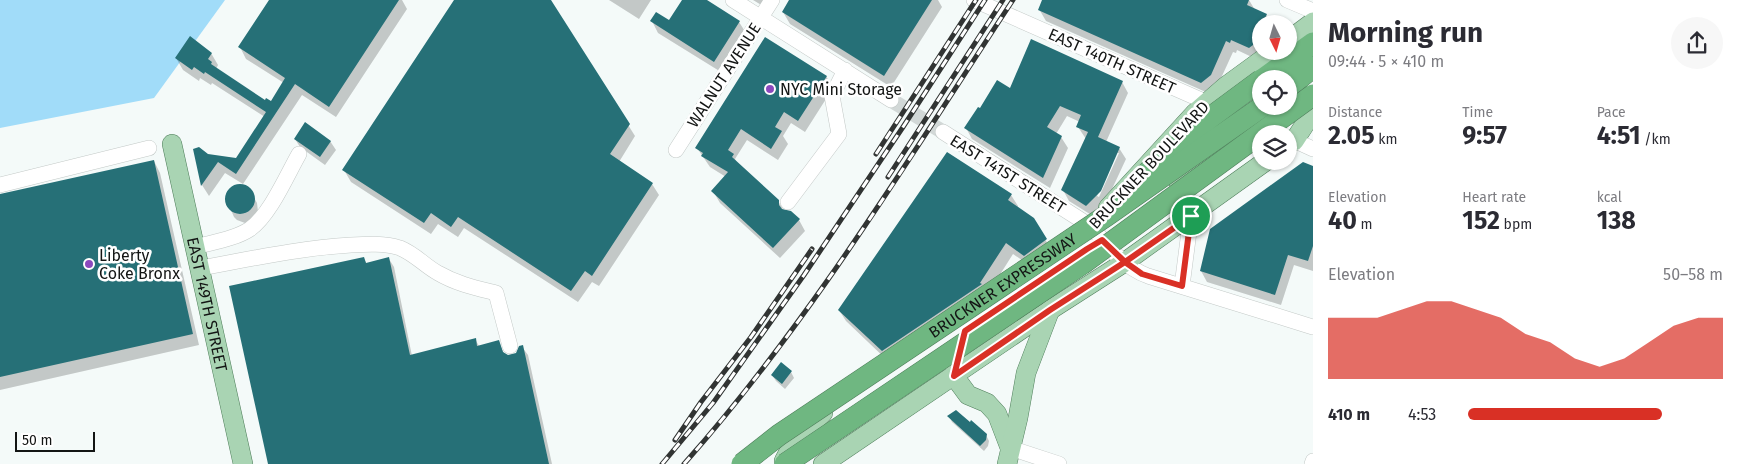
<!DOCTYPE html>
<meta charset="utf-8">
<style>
:root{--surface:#fff;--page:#f7f7f7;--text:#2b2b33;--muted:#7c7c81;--accent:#d93025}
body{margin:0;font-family:"Fira Sans",sans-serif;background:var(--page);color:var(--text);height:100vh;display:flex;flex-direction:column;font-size:19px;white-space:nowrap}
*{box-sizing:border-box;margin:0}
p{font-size:16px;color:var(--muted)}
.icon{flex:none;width:28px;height:28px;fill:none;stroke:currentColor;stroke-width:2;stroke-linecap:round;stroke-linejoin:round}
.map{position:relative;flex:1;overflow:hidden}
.side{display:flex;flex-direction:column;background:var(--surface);width:425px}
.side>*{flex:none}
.needle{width:32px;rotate:175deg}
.tools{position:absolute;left:1252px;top:15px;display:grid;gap:10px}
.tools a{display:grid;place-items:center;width:45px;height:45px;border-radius:50%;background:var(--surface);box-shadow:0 1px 4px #0004;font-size:25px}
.scale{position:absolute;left:15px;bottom:12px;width:80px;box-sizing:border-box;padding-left:5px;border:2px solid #131514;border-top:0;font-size:14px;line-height:18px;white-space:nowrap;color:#131514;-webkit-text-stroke:4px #fff;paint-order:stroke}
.pin{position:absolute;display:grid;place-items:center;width:42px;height:42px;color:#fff;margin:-21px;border:2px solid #fff;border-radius:50%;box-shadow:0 1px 5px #0007}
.round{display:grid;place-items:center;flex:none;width:52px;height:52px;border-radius:26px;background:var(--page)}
.overview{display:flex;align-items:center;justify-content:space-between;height:85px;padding:0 15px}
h1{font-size:28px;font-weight:700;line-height:38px}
.figures{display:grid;grid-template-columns:repeat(3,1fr);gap:8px;height:85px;padding:5px 15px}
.figures div{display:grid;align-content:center}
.figures b{font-size:25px;font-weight:700}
.figures small{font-size:14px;font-weight:400}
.figures p{font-size:14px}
.chart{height:140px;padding:10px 15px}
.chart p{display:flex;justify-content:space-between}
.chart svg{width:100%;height:90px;margin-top:5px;fill:var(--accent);opacity:.7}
ul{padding:0 15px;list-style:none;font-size:16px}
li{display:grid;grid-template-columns:80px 60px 1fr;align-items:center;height:38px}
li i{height:12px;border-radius:6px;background:var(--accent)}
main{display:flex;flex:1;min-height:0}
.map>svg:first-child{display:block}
.water{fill:#a1dcf9}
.shadow{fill:#0003;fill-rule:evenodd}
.building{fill:#267077}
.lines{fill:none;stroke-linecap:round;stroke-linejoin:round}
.minor-tunnel{stroke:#d2d8d7;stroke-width:15;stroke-dasharray:15 8;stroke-linecap:butt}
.minor-casing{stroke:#c3c9c7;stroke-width:16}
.major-casing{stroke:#4f7e5b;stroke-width:20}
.highway-casing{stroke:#4f7e5b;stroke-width:22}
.minor{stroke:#fff;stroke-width:15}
.major{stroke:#a9d4b3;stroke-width:19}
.highway{stroke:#6fb781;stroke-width:21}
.rail-casing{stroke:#313433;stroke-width:5}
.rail{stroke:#fff;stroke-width:3;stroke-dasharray:9;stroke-linecap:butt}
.highway-bridge-casing{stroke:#4f7e5b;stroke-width:22;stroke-linecap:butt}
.highway-bridge{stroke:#6fb781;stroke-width:21}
.route-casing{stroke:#fff;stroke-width:10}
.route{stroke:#d93025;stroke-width:6}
.poi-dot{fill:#8b48bd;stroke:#fff;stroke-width:2}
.labels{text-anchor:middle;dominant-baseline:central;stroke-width:5;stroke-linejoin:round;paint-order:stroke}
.street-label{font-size:16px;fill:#131514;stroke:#fff}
.poi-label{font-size:16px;fill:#131514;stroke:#fff;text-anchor:start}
</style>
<main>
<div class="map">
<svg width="1313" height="464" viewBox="0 0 1313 464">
<rect width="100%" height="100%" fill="#f4faf9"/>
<path class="water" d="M0 0H225L154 98 0 128Z"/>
<path class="shadow" d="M270 0H402L407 9 336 117 302 95 243 184 225 173 209 196 202 185 194 150 208 155 236 160 265 117 212 83 211 85 200 78 199 81 183 70 176 58 211 53 218 65 216 69 265 102H271L284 83 246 59 240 47Z
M455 0H550L635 136 619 162 652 184 659 195 599 286 592 282 578 302 464 228 458 237 438 224 431 234 351 182 344 170Z
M609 0H651L639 19Z
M683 0H705L739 22 746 33 721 72 658 33 652 21 669 22Z
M753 0H767L763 6Z
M791 0H938L942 7 891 87 790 24 783 12Z
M1043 0H1249L1255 10 1266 15 1271 24H1261V51L1256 59 1237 50 1236 53 1233 52 1217 87 1208 93 1046 21 1039 9Z
M826 76 833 88 805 132 791 123 783 136 788 144 778 160 747 140 735 159 738 165 778 201 784 211 799 220 805 231 780 258 720 203 713 191 726 177 710 167 697 148Z
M1122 82 1128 93 1106 142 1119 148 1126 159 1106 202 1093 216 1069 201 1063 190 1086 139 1078 127 1080 122 1067 116 1056 134 1061 137 1068 148 1050 188 972 139 966 128 980 110 1010 90ZM1116 153H1119L1099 197 1097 196Z
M295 139 330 141 336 150 325 165 300 147Z
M947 154 1011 195 1018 206 1017 208 1033 219 1052 251 1032 267 1013 254 987 295 889 362 846 321 839 310Z
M154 161 160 173 199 345 0 390V196Z
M1313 168V271L1294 265 1281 305 1207 282 1201 271Z
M239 185 245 187 252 194 257 203 258 212 253 220 245 223 237 220 234 217 226 199 229 191Z
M363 258 367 264 389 259 394 267 412 356 475 339 479 346 498 342 505 355 508 356 517 354 522 347 528 355 552 464H269Z
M791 372 794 378 785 389 776 381 772 375Z
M949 416 986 435 989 441 988 446 984 451 952 422Z"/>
<path class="building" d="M269 0H399L329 107 295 84 236 174 218 162 201 186 193 149 199 147 208 154 236 158 266 112 205 72 204 74 194 67 192 70 175 58 190 36 212 53 208 59 212 62 211 64 265 100 266 98 271 101 285 78 238 47Z
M454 0H551L630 124 610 154 653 183 592 276 585 271 571 291 458 217 451 227 431 213 424 223 342 170Z
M682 0H707L740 21 714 62 650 21 656 12 669 20Z
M789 0H932L884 76 782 12Z
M1042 0H1249L1247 5 1267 14 1253 45 1249 48 1231 40 1230 43 1226 41 1211 75 1201 83 1038 10Z
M765 37 827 76 798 121 784 112 775 127 782 131 771 149 741 129 728 150 734 154 732 157 779 200V205L782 209 791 211 800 219 773 248 711 191 728 172 701 156 703 153 695 148Z
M1031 39 1123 81 1098 137 1120 147 1101 191 1086 206 1061 190 1088 132 1076 127 1081 115 1060 106 1047 127 1062 136 1043 178 964 128 978 107 980 108 997 80 1010 88Z
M305 122 331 141 320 157 294 139Z
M947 152 1012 194 1008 200 1034 218 1047 239 1024 256 1006 243 980 283 982 284 882 351 838 310Z
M154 160 193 334 0 377V194Z
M1303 162 1313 166V246L1308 261 1288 255 1275 295 1200 271 1210 229Z
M225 199a15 15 0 1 1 30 0a15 15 0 1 1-30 0Z
M364 257 366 263 389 257 410 355 476 338 477 346 499 340 503 352 508 355 516 353 519 346 523 345 549 464H268L229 286Z
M781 362 792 371 782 384 771 375Z
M956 410 970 422 971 420 987 434 986 440 980 446 947 416Z"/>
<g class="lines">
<path class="minor-tunnel" d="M891 100 943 132"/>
<defs>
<path id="minor" d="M733 0 891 100
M974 0 1215 106
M1287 0 1313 11
M943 132 1092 227C1106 245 1125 268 1148 276L1313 327
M1289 138 1313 149
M676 150 772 0
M0 185 149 148
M788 202 839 134 832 96 845 70
M195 247C213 242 235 239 250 229 270 215 287 175 299 154
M200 268C250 259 300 248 351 245 367 244 385 243 400 248 415 254 425 266 438 273 457 284 476 288 496 293L510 346
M1182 286 1191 216
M1010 448 1059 464
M1312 464 1313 461"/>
<g id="major">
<path d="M1289 40 1313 22"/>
<path d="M1294 141 1307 121 1313 116"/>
<path id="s1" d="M172 144 243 464"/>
<path d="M1178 181 1277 106"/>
<path d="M1108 208 1195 113 1226 86 1274 51"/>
<path d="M957 363 954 376 968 395 987 403 997 414 1010 448"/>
<path d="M784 461 795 440 823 413"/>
<path d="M823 464 1050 310 1125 262 1266 161"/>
<path d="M1007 464 1018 418 1026 373 1050 310"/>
</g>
<path id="highway" d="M1263 79 1313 43
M1289 87 1313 67"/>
</defs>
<use href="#minor" class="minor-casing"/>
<use href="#major" class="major-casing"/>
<use href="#highway" class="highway-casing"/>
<use href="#minor" class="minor"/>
<use href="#major" class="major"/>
<use href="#highway" class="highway"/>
<defs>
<path id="rail" d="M876 154 976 0
M888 177 1003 0
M675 440 701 402 751 337 812 249
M662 464 713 403 804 275 903 127 985 0
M684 464C810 322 909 158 1013 0"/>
</defs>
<use href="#rail" class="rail-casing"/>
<use href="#rail" class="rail"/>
<defs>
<g id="highway-bridge">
<path d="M1144 176 1155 165 1171 153 1211 117 1261 80"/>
<path id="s2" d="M742 464 779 435 1106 216 1263 106"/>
<path d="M785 464 1082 264 1313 95"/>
</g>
</defs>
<use href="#highway-bridge" class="highway-bridge-casing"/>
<use href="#highway-bridge" class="highway-bridge"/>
</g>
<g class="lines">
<defs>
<path id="route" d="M1191 216 1125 262 1102 240 1087 249 965 331 954 376 1050 310 1125 262 1142 274 1182 286 1191 216"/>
</defs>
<use href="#route" class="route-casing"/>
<use href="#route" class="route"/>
</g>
<g class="poi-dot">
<circle cx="770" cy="89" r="5"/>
<circle cx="89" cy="264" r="5"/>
</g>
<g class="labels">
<g class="street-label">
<text transform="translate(1112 61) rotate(24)">EAST 140TH STREET</text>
<text transform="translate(724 75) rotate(-57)">WALNUT AVENUE</text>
<text transform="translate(1149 165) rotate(-47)">BRUCKNER BOULEVARD</text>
<text transform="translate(1008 174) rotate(32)">EAST 141ST STREET</text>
<text stroke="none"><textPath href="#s2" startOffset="316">BRUCKNER EXPRESSWAY</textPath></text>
<text stroke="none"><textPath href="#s1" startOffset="164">EAST 149TH STREET</textPath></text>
</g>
<g class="poi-label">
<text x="780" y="89">NYC Mini Storage</text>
<text x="99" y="255">Liberty<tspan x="99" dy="18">Coke Bronx</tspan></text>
</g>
</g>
</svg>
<div class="tools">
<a><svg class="needle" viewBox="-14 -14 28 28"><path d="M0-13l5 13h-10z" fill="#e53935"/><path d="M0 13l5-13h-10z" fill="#7c7c81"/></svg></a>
<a><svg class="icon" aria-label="locate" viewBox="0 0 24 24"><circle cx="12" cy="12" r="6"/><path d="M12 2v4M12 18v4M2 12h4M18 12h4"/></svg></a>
<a><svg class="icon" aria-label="layers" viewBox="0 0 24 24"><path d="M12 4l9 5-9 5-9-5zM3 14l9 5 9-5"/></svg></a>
</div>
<div class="scale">50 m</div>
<div class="pin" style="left:1191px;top:216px;background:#1e9e55"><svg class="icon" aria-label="arrive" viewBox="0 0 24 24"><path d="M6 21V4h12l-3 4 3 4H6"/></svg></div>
</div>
<section class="side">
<div class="overview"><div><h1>Morning run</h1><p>09:44 · 5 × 410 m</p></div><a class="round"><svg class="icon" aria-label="share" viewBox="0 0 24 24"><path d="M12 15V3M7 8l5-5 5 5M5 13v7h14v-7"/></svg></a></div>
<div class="figures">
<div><p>Distance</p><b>2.05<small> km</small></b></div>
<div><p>Time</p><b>9:57</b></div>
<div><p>Pace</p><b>4:51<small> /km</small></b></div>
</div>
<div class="figures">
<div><p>Elevation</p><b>40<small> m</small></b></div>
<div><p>Heart rate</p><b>152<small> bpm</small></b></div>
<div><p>kcal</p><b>138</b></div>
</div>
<div class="chart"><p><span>Elevation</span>50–58 m</p>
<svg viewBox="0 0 160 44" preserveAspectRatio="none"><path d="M0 44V14L10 14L20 14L30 10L40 6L50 6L60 10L70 14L80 22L90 26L100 34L110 38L120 34L130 26L140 18L150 14L160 14V44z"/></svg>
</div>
<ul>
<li><b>410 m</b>4:53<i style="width:76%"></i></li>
</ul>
</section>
</main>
